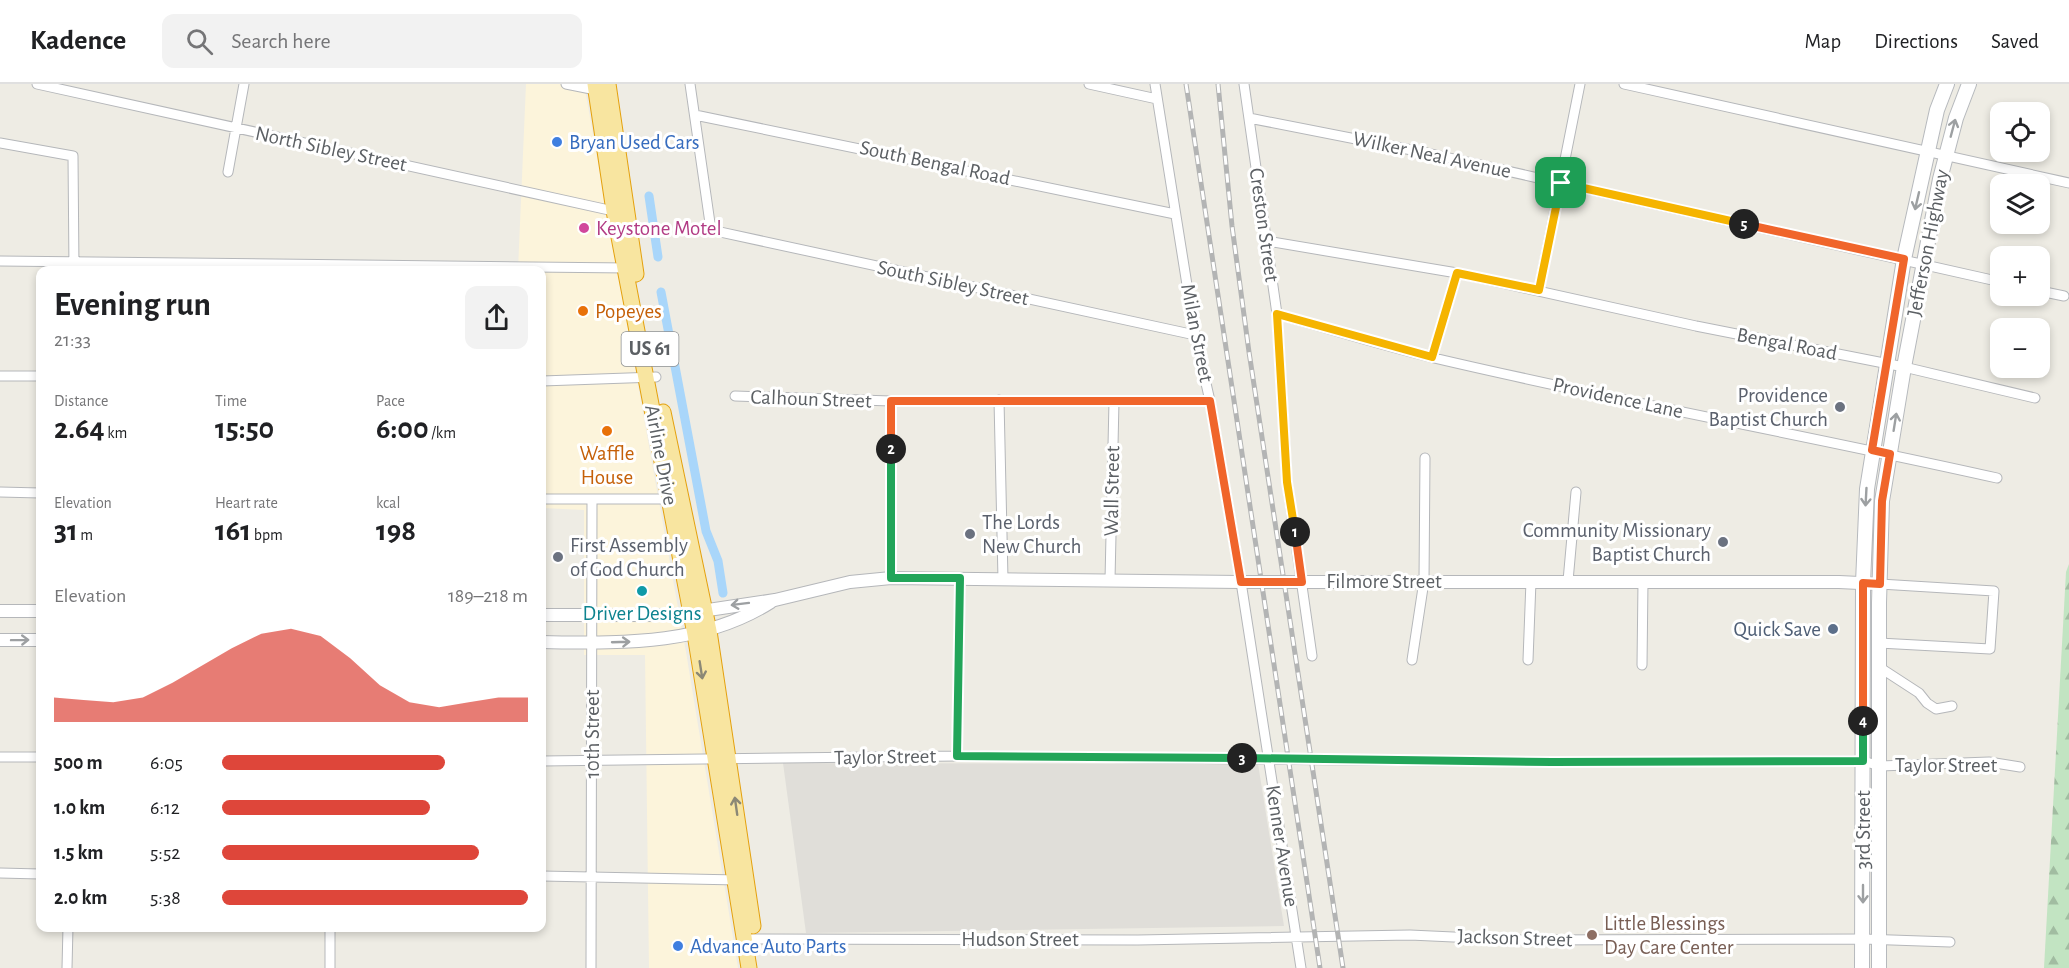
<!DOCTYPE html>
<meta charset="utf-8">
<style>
:root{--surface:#fff;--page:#f2f2f2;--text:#202124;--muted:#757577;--line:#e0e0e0;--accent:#de463a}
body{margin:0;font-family:"Alegreya Sans",sans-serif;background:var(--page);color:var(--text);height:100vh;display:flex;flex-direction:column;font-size:22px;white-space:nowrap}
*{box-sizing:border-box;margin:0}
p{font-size:20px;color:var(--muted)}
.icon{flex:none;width:33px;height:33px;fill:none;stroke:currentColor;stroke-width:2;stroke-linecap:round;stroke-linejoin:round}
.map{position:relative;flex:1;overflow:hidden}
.side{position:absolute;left:36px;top:182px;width:510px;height:666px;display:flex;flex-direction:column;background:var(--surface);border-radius:12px;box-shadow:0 3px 9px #0003}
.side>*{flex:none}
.fabs{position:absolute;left:1990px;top:18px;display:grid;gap:12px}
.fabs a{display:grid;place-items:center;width:60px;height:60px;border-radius:12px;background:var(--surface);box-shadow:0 3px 9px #0003;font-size:30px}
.pin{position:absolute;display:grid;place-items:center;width:51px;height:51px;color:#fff;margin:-26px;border-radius:12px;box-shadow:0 3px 9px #0006}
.km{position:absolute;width:30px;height:30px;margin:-15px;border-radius:50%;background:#222;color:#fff;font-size:16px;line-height:30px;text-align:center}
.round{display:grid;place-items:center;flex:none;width:63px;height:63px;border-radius:12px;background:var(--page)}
.overview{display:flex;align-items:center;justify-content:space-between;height:102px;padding:0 18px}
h1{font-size:33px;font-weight:600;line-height:45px}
.stats{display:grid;grid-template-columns:repeat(3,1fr);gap:9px;height:102px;padding:6px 18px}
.stats div{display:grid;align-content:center}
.stats b{font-size:30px;font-weight:600}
.stats small{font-size:16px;font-weight:400}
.stats p{font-size:16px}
.chart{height:168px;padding:12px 18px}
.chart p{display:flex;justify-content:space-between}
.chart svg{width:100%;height:108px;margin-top:6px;fill:var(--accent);opacity:.7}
ul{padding:0 18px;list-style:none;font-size:20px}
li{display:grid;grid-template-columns:96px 72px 1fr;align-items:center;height:45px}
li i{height:15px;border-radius:8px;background:var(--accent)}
header{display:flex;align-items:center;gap:36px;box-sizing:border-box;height:84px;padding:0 30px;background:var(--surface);border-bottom:2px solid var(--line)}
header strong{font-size:28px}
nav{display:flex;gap:33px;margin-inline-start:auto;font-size:21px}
.search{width:420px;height:54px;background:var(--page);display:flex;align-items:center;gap:15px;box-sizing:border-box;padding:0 21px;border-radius:12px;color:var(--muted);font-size:22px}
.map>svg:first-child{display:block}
.commercial{fill:#fcf4db}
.industrial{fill:#e0ded9}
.forest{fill:url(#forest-firs)}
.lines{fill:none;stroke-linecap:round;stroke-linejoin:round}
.canal{stroke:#a9d6fa;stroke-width:9}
.minor-casing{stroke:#b5b7ba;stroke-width:11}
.tertiary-casing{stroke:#b5b7ba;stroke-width:14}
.secondary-casing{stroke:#b6b9bd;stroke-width:16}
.trunk-casing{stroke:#e4a10e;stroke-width:17}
.minor{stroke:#fff;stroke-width:9}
.tertiary{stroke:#fff;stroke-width:12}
.secondary{stroke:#fff;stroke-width:14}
.trunk{stroke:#f8e5a0;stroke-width:15}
.rail-casing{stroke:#b3b4b4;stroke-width:5}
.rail{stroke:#fff;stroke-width:3;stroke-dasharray:9;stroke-linecap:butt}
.oneway{stroke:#9da0a2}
.oneway2{stroke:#8b8876}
.split-1-casing{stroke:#fff;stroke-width:12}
.split-2-casing{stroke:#fff;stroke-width:12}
.split-3-casing{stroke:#fff;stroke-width:12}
.split-4-casing{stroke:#fff;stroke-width:12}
.split-5-casing{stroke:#fff;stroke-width:12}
.split-6-casing{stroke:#fff;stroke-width:12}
.split-1{stroke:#f5b400;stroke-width:8}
.split-2{stroke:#f0652b;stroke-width:8}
.split-3{stroke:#22a559;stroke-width:8}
.split-4{stroke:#22a559;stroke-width:8}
.split-5{stroke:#f0652b;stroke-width:8}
.split-6{stroke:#f5b400;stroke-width:8}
.shop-dot{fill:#3f7fe0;stroke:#fff;stroke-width:2}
.hotel-dot{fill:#d1479c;stroke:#fff;stroke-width:2}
.food-dot{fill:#e8710a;stroke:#fff;stroke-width:2}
.worship-dot{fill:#6b7280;stroke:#fff;stroke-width:2}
.culture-dot{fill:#0f9aa8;stroke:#fff;stroke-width:2}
.service-dot{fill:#5c6f8a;stroke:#fff;stroke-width:2}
.education-dot{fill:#8d6e63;stroke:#fff;stroke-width:2}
.labels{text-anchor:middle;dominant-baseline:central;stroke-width:6;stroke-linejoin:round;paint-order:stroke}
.shield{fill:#fff;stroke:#8d9092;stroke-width:1.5}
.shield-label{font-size:20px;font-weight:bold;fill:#5c6064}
.shop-label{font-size:21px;fill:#366cbe;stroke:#fff;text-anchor:start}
.street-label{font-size:21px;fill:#5c6064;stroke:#fff}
.hotel-label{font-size:21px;fill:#b23c85;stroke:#fff;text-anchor:start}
.food-label{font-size:21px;fill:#c56008;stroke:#fff;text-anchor:start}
.worship-label{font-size:21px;fill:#5b616d;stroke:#fff;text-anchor:end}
.culture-label{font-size:21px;fill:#0d838f;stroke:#fff}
.service-label{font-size:21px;fill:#4e5e75;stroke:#fff;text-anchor:end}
.education-label{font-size:21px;fill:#785e54;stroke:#fff;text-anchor:start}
</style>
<header>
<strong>Kadence</strong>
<div class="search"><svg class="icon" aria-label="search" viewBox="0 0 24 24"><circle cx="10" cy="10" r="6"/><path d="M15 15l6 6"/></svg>Search here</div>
<nav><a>Map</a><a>Directions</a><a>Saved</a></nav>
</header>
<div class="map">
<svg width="2069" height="884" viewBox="0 0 2069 884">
<defs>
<pattern id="forest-firs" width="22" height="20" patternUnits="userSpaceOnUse" patternTransform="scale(1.5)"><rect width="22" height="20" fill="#c2e4c2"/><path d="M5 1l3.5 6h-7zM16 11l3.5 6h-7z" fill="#a1bca1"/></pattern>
</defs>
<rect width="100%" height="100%" fill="#eeece4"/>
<path class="commercial" d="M526 0H584L686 568 738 884H649L645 571H584V426L542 424V186H518Z"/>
<path class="industrial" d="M783 679 1258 680 1284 842 806 849Z"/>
<path class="forest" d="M2069 480V884H2044L2066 488Z"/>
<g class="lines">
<path class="canal" d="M649 112 658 173
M661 208 706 447 718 477 723 509"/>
<defs>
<path id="minor" d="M37 0 618 128
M566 0 601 7
M690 0 711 146 1195 251
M1089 0 1157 15
M1155 0 1195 251 1210 317 1241 498 1301 884
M1244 0 1277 230 1287 397 1312 572
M1624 0 2069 99
M695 31 1175 130
M1249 34 1427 69 2001 198
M0 59 73 72 74 186
M228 88 244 0
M1267 157 1457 189 1696 242 1904 283 2035 314
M0 177 628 184
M1539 206 1580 0
M2040 207 2064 212
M1277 230C1329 245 1381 261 1434 274 1621 318 1810 352 1997 394
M1432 273 1457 189
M0 292H40
M542 297 656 293
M735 312 891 317H1210
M999 316 1003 495
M0 408 40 409
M542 415H671
M891 494V317
M1110 496 1114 317
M1568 497 1576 408
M1879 559 1990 565 1994 507 1880 500
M1412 576 1424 497 1425 374
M1528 576 1531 497
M1642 581 1643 498
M1879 583 1919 609 1927 619 1936 625 1952 622
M957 672 960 494
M0 673H40
M542 677 957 672 1556 678 1863 677 1880 682 1989 678 2020 683
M0 789 40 790
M542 792 738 796
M744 855 1138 856 1410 851 1518 856 1863 855 1950 858
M67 884 68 843
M330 884V843
M591 884 592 415"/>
<path id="tertiary" d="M0 527H40
M542 531H675L775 516 850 498 891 494 1241 498H1839L1880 500
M0 556H40
M542 558C621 559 702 562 771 518"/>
<path id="secondary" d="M1862 884 1863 499 1867 405 1904 175 1937 26 1947 0
M1879 884V519L1882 417 1904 283 1940 95 1956 34 1969 0"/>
<path id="trunk" d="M595 0 614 127 695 550 749 884
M608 0 636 190
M663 328 709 547 753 842"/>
</defs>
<use href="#minor" class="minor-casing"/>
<use href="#tertiary" class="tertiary-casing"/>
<use href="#secondary" class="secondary-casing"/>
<use href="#trunk" class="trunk-casing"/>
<use href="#minor" class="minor"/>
<use href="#tertiary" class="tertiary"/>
<use href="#secondary" class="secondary"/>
<use href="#trunk" class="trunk"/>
<defs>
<path id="rail" d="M1186 0 1320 884
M1218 0 1232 142 1249 268 1343 884"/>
</defs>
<use href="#rail" class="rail-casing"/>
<use href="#rail" class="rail"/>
</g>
<defs><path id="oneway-shaft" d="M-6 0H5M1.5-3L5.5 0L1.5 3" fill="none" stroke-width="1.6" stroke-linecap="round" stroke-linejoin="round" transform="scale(1.5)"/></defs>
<g class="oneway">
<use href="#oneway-shaft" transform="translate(1953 44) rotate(-75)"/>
<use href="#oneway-shaft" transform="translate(1917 117) rotate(103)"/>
<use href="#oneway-shaft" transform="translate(1895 338) rotate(-81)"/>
<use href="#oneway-shaft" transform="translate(1866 413) rotate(93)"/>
<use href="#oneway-shaft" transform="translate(740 520) rotate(173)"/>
<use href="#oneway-shaft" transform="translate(20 556) rotate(-1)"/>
<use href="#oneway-shaft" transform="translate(621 558) rotate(-2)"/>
<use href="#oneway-shaft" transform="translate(1863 810) rotate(90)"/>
</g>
<g class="oneway2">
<use href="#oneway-shaft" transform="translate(701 586) rotate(81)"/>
<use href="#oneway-shaft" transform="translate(736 722) rotate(-98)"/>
</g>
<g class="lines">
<defs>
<path id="split-1" d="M1295 448 1287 398 1277 230 1432 273 1457 189 1539 206 1561 99"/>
<path id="split-2" d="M891 365V317H1210L1241 498H1302L1295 448"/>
<path id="split-3" d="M891 365V494H960L957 672 1242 674"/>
<path id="split-4" d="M1242 674 1552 678 1863 677V637"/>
<path id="split-5" d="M1744 140 1904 175 1872 366 1890 370 1882 417 1880 500 1863 499V637"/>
<path id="split-6" d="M1561 99 1744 140"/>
</defs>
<use href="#split-1" class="split-1-casing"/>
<use href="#split-2" class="split-2-casing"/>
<use href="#split-3" class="split-3-casing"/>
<use href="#split-4" class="split-4-casing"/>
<use href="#split-5" class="split-5-casing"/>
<use href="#split-6" class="split-6-casing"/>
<use href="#split-1" class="split-1"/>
<use href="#split-2" class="split-2"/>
<use href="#split-3" class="split-3"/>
<use href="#split-4" class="split-4"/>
<use href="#split-5" class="split-5"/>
<use href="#split-6" class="split-6"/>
</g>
<g class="shop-dot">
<circle cx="557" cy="58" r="6"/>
<circle cx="678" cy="862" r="6"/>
</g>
<circle class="hotel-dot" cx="584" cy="144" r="6"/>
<g class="food-dot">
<circle cx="583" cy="227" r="6"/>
<circle cx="607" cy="347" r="6"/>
</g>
<g class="worship-dot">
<circle cx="1840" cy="323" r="6"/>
<circle cx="970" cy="450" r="6"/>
<circle cx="1723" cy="458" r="6"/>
<circle cx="558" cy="473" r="6"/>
</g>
<circle class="culture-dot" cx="642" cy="507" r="6"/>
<circle class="service-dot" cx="1833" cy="545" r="6"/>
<circle class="education-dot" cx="1592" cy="851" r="6"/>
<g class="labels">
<rect class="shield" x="621.5" y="248" width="57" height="34" rx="4.5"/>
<g class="shield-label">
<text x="650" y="265">US 61</text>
</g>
<g class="shop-label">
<text x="569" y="58">Bryan Used Cars</text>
<text x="690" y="862">Advance Auto Parts</text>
</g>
<g class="street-label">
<text transform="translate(331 65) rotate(12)">North Sibley Street</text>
<text transform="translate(1432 71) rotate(12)">Wilker Neal Avenue</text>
<text transform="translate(935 79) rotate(12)">South Bengal Road</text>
<text transform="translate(1264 141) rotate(82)">Creston Street</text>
<text transform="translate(1928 159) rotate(-79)">Jefferson Highway</text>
<text transform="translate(953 199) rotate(12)">South Sibley Street</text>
<text transform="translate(1197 249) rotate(79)">Milan Street</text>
<text transform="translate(1787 260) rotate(11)">Bengal Road</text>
<text transform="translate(1618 314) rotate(12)">Providence Lane</text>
<text transform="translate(811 315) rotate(2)">Calhoun Street</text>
<text transform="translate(661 371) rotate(79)">Airline Drive</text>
<text transform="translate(1112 407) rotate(-89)">Wall Street</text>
<text x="1384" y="497">Filmore Street</text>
<text transform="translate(592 650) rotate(-90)">10th Street</text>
<text transform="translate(885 673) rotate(-1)">Taylor Street</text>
<text x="1946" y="681">Taylor Street</text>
<text transform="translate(1863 746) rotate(-90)">3rd Street</text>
<text transform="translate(1282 762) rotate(81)">Kenner Avenue</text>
<text transform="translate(1515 854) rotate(2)">Jackson Street</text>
<text x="1020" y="855">Hudson Street</text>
</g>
<g class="hotel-label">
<text x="596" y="144">Keystone Motel</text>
</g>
<g class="food-label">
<text x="595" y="227">Popeyes</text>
<text x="607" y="369" text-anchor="middle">Waffle<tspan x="607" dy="24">House</tspan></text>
</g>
<g class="worship-label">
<text x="1828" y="311">Providence<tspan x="1828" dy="24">Baptist Church</tspan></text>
<text x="982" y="438" text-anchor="start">The Lords<tspan x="982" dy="24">New Church</tspan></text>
<text x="1711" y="446">Community Missionary<tspan x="1711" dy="24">Baptist Church</tspan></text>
<text x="570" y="461" text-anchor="start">First Assembly<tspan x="570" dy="24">of God Church</tspan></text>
</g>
<g class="culture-label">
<text x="642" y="529">Driver Designs</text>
</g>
<g class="service-label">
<text x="1821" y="545">Quick Save</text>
</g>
<g class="education-label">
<text x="1604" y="839">Little Blessings<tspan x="1604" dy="24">Day Care Center</tspan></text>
</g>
</g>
</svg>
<div class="fabs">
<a><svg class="icon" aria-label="locate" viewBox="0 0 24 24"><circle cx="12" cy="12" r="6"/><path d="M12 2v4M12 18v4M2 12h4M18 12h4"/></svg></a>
<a><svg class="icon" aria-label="layers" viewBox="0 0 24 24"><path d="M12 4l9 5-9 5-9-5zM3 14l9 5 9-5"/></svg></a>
<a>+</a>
<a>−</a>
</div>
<div class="pin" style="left:1561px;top:99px;background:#1e9e55"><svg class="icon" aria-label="arrive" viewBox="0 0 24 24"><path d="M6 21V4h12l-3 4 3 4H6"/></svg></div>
<b class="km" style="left:1295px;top:448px">1</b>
<b class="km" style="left:891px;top:365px">2</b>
<b class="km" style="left:1242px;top:674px">3</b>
<b class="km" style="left:1863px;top:637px">4</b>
<b class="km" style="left:1744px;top:140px">5</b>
<section class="side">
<div class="overview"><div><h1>Evening run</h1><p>21:33</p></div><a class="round"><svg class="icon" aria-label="share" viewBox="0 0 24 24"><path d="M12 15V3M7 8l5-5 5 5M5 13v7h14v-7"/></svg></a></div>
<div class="stats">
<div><p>Distance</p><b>2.64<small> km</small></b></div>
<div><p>Time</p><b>15:50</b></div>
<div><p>Pace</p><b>6:00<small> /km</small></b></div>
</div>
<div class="stats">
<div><p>Elevation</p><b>31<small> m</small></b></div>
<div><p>Heart rate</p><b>161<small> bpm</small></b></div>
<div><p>kcal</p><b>198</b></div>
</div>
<div class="chart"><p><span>Elevation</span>189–218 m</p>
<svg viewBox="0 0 160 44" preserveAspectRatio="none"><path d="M0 44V34L10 35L20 36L30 34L40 28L50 21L60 14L70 8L80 6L90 9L100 18L110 29L120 36L130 38L140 36L150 34L160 34V44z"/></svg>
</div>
<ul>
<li><b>500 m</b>6:05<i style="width:73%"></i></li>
<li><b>1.0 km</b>6:12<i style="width:68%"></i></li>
<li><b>1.5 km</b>5:52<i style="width:84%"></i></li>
<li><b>2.0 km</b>5:38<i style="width:100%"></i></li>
</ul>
</section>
</div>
